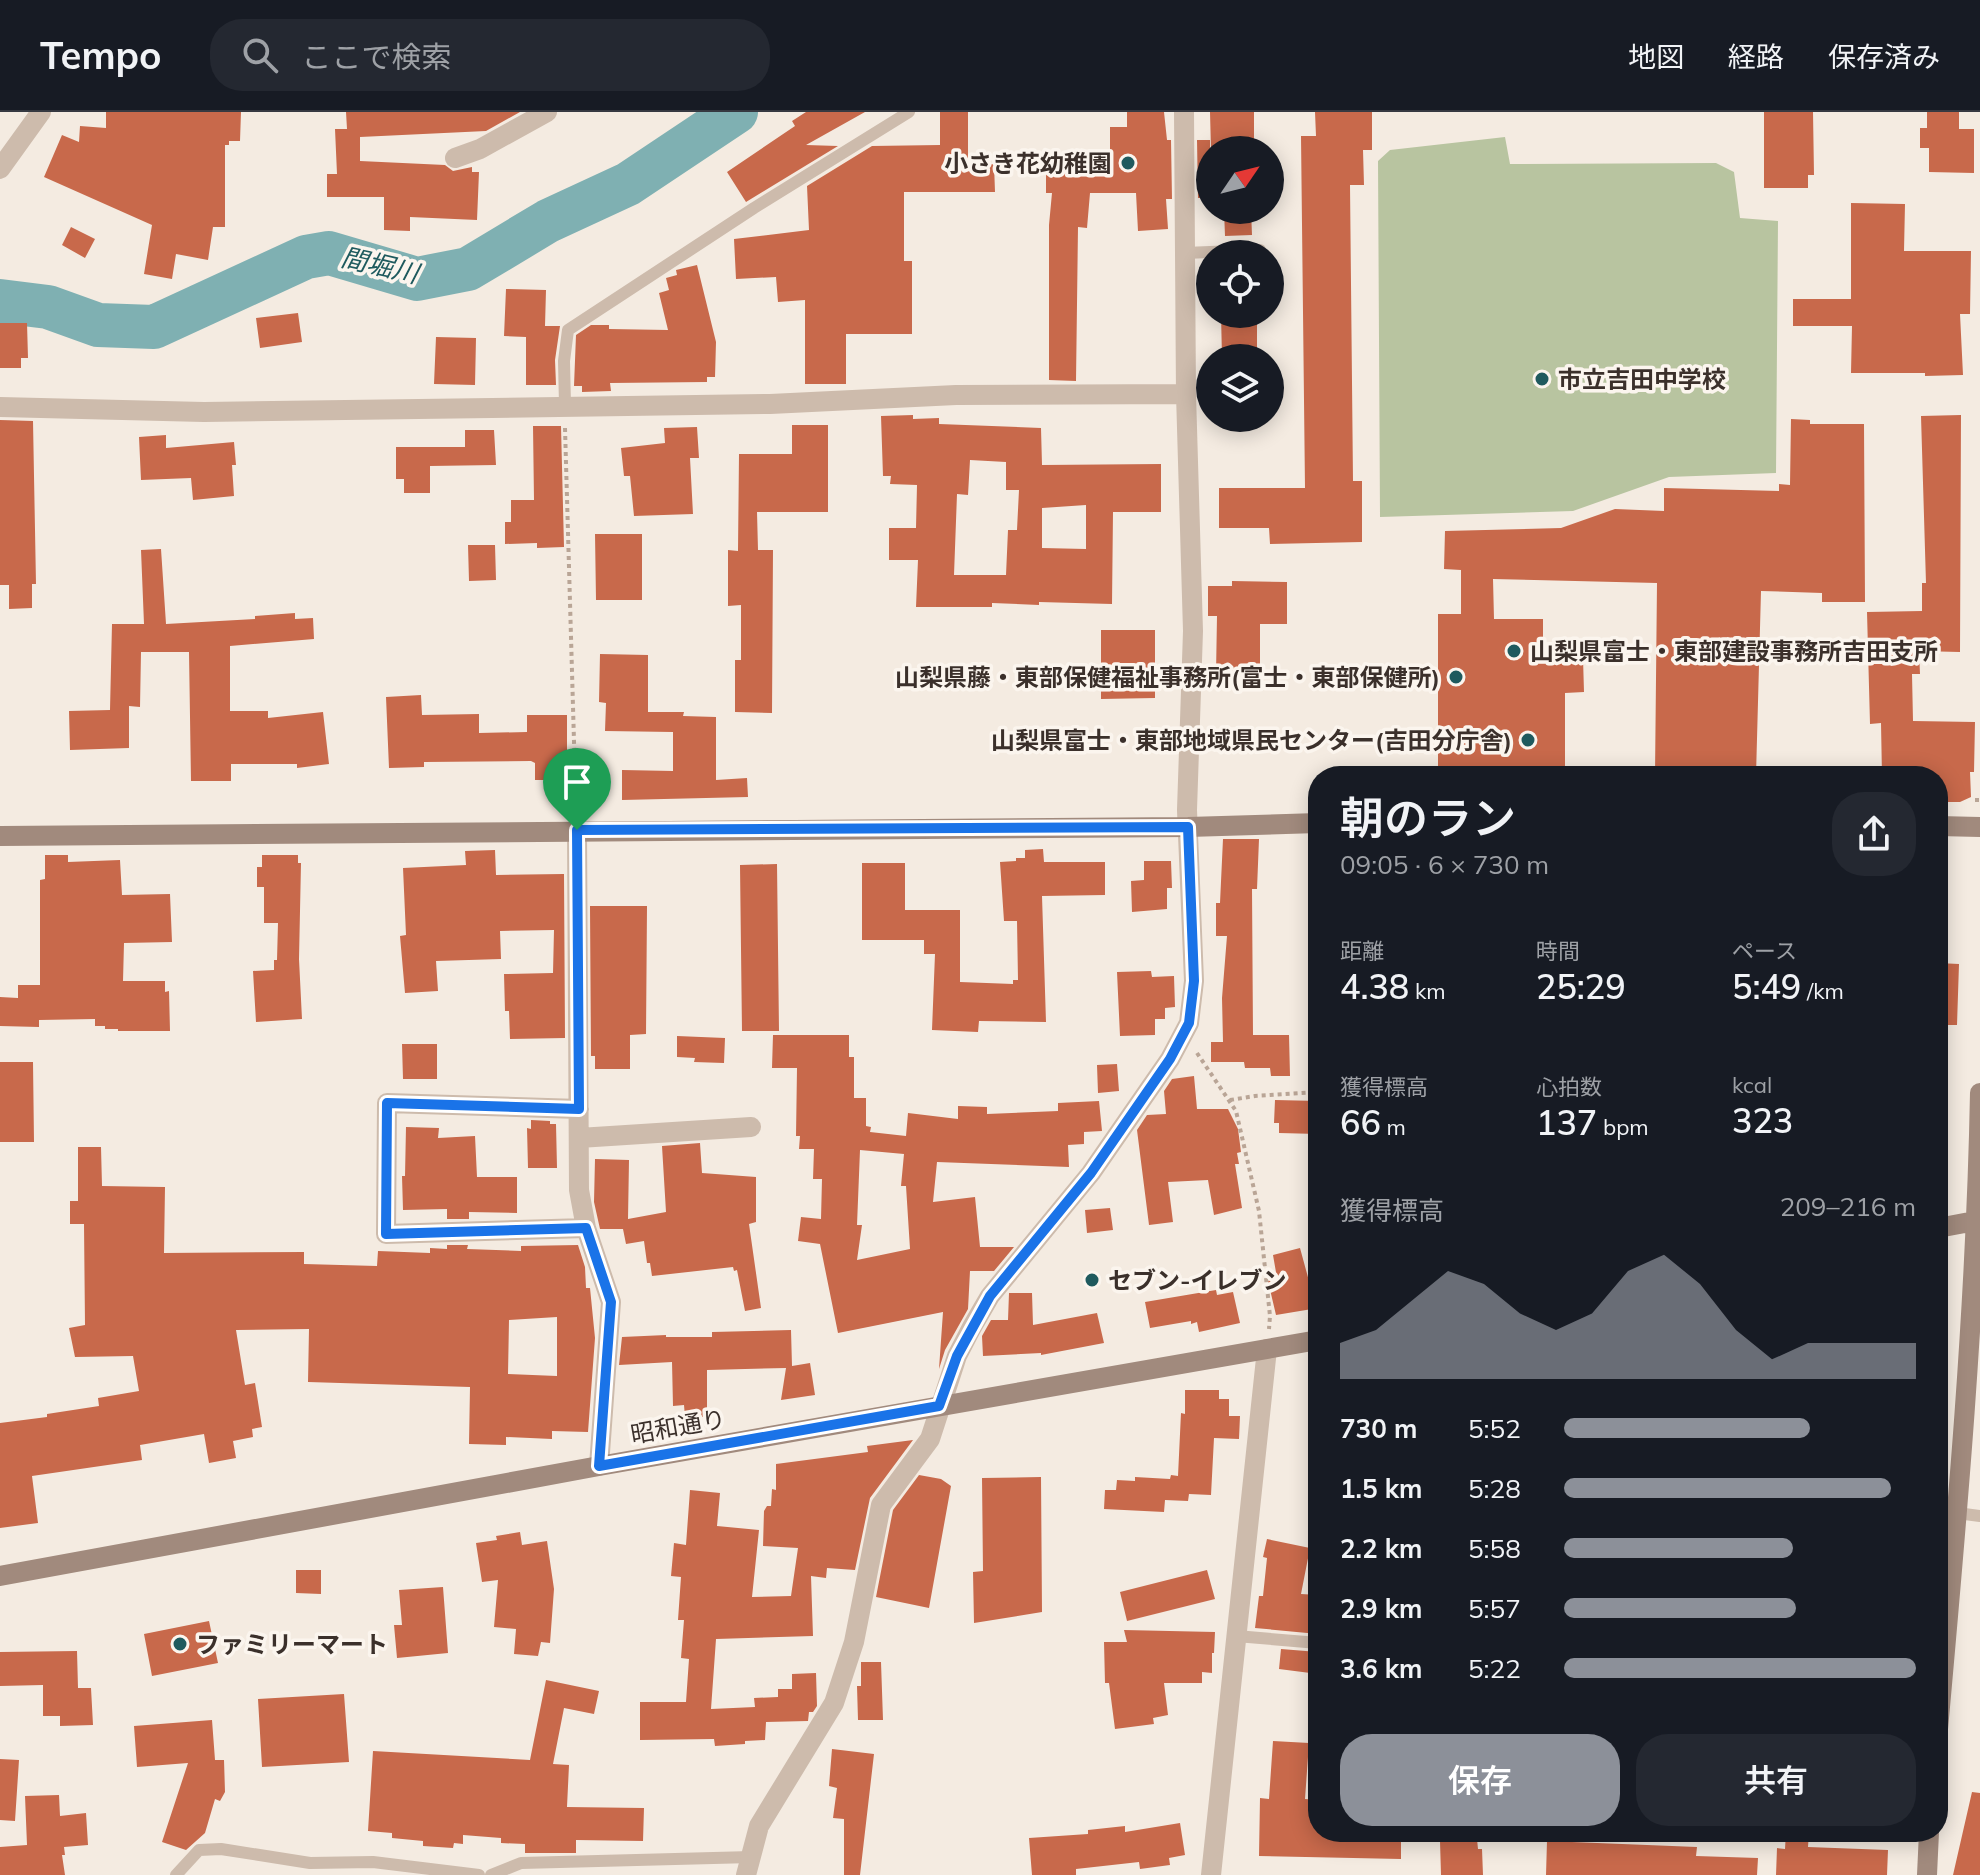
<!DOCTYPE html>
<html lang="ja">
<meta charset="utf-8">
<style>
:root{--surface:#171b24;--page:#242831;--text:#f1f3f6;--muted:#9ea1a6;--line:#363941;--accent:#8c9099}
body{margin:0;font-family:Mulish,"Noto Sans JP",sans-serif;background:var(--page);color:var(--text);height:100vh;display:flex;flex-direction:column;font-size:30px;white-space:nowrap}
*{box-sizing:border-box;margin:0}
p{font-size:26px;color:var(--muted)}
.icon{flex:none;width:44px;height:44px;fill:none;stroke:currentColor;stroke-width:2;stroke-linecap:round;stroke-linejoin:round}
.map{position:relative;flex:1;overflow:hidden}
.sheet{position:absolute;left:1308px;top:654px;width:640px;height:1076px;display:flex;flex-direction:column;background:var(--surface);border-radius:32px;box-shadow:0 4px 20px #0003}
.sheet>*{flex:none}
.needle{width:52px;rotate:55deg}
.tools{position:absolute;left:1196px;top:24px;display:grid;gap:16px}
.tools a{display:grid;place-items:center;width:88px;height:88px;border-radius:50%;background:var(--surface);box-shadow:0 4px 20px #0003;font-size:40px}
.pin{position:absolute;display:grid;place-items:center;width:68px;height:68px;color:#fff;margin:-82px -34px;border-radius:50% 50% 50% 0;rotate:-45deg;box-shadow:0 0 8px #0007}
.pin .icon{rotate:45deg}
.round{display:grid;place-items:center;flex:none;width:84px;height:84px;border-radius:32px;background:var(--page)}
.overview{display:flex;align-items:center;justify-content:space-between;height:136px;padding:0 32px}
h1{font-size:44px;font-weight:600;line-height:60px}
.stats{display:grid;grid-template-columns:repeat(3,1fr);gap:12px;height:136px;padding:8px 32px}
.stats div{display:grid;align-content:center}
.stats b{font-size:34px;font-weight:600}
.stats small{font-size:22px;font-weight:400}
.stats p{font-size:22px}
.chart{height:224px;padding:16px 32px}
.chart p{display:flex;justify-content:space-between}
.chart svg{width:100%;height:144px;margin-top:8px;fill:var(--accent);opacity:.7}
.button{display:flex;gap:16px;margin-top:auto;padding:16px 32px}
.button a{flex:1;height:92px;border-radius:32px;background:var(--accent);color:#fff;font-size:32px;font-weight:600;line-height:92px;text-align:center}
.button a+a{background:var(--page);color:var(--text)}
ul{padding:0 32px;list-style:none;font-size:26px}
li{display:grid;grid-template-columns:128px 96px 1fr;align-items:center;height:60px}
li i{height:20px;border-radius:10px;background:var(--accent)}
header{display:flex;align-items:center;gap:48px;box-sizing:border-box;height:112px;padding:0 40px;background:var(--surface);border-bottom:2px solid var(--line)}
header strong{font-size:38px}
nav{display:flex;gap:44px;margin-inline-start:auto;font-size:28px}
.search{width:560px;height:72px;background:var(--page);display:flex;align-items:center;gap:20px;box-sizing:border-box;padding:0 28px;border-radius:32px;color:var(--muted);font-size:30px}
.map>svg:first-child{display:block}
.green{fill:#b8c4a0}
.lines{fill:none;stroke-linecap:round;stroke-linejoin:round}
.river{stroke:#7fb0b2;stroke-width:44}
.building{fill:#c8694b;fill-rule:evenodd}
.path{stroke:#b9a596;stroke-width:4;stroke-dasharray:4 4;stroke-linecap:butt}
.lane{stroke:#cdbbac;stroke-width:12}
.street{stroke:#cdbbac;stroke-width:20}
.secondary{stroke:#a18a7d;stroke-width:20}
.route-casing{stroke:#fff;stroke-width:16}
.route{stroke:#1a73e8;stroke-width:10}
.poi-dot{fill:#1f5a5e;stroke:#fbf5ee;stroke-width:3}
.labels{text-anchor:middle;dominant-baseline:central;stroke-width:7;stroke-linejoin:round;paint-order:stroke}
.poi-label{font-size:24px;font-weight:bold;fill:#3b302b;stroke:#fbf5ee;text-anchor:start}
.street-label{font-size:24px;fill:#3b302b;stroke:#fbf5ee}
.water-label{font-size:26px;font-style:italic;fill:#1f5a5e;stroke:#fbf5ee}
</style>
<header>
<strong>Tempo</strong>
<div class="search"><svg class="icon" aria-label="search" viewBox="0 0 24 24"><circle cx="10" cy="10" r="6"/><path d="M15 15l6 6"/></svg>ここで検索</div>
<nav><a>地図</a><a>経路</a><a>保存済み</a></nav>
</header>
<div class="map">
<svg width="1980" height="1763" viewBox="0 0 1980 1763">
<rect width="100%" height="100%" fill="#f4ebe1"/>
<path class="green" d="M1505 25 1510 52 1716 51 1734 60 1740 106 1778 109 1776 361 1669 365 1573 399 1380 405 1378 49 1390 38Z"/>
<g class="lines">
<path class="river" d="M0 189 48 195 98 213 154 215 306 145 329 141 417 167 468 157 548 109 628 72 736 0"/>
</g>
<path class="building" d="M106 0H241L240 29H229V33H225V115H213L208 148 176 142 172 167 144 162 152 113 44 65 62 23 79 30 80 14 106 16Z
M346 0H520L486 19 360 25V49L445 53 453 59 472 55V60H479L477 108 410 105V119L384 118V85H327V62H337L335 17H347Z
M806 0H865L806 33 838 34 746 90 727 60 795 14 792 9Z
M940 0H968V52H994L995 80H904V149H912V222H846V272H805V188L778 190 776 165 736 167 734 127 809 118 807 74 872 34 940 33Z
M1127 0H1164L1167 28H1171L1172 87H1166L1168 117 1138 119 1136 81H1090L1087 116 1078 115 1076 269 1049 268V113L1052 81H1046V51L1110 52V15H1127Z
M1210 0H1254V38H1211Z
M1315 0H1372V38H1363L1364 73H1350L1353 369H1362V430L1270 432 1269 416H1219V376H1305L1301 24H1316Z
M1764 0H1813L1814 63H1808V76H1764Z
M1927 0H1959V17H1974V61L1929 60V36H1920V16H1927Z
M1197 28H1210V86H1198Z
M1851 91 1905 92 1904 139H1971L1970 202H1960L1963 263 1925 264V261H1851L1852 214H1793V187H1851Z
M1224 98H1251L1252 123 1225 124Z
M71 115 95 127 85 146 62 133Z
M697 153 716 230 715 265H707V270L610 271 611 279 582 280V274H574L576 223 591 213H609V217L668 218 659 181 669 178 666 166 677 163 676 158Z
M506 177 546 178 545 214H560L555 248 556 273H526V225L504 224Z
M298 201 302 230 260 236 256 206Z
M1221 202H1257V246H1222Z
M0 211H27L28 246H21V256H0Z
M436 225 476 226 475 273 434 272Z
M913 303V307L939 306V312L1041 316 1042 353 1161 352V400H1113L1112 492 1039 490V493L992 491V495H916L918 448H889V416H916L917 373 890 372 891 364H883L881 304ZM970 348 1006 350V378H1019L1017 418H1008L1006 463H954L957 382 968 383ZM1086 393V437L1042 436V396Z
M1961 303 1960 540 1919 539 1920 562H1912L1913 609 1975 610 1974 660H1970L1971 685 1960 690H1938V664H1882L1881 611 1870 612 1867 500 1922 499V471H1926L1921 304Z
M1791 307 1810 308V312H1864L1865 490H1822V481L1761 479 1756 664H1655L1657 471 1493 467 1494 507H1543V547L1583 546 1584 580 1565 581V661H1438V502H1461V458L1444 457 1445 419 1561 416 1615 397 1664 399V376L1779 379V372L1790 373Z
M0 308 33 309 36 472H32V496L9 497V473H0Z
M792 313H828V400H757L758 438H773L772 601 735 600V548H741V493L728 494V438L738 439 739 342H792Z
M533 314H561L564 435 537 436V431L505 432V410H511V388H534Z
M697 315 699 346H690L693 402 634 404 630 364H624L621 336 665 331 664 316Z
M465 318H494L496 353 430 354V381H404V367H396V335H465Z
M166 323V336L234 330 236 353H232L234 384 193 388 191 366 141 368 139 325Z
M595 422H642V488H596Z
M468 433H495L496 468 469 469Z
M161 437 166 512 255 507V504L295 501V507L313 506 314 527 230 534V599H268V606L323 600 329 652 297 656V652H231V669H191L189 540H141L140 595 129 594V636L70 638 69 599 110 598 112 512H144L141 438Z
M1232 469 1287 470V512H1260V562H1216L1217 504H1208V474H1232Z
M1101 518H1155V586L1101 587Z
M600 542 648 543V600H684L683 604 716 605V668L747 666 748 685 622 688V658L673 659V620L605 619 606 591 599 590Z
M421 583 422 603 479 602V621L527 620V603H567V668H535V651L531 649 424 650V655L389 656 386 585Z
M1223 727H1259L1257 777H1252L1253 923H1289L1290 964H1271L1270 956H1245L1244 950H1211V930H1223L1222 886 1227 824H1216V791H1220Z
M1043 737 1044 750H1105V783L1042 784 1046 910 979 909 978 920 932 918 935 842H924V828H862V751H905V798H960V870L1013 872V868H1018L1017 809H1004L1000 750 1016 749V746H1025V738Z
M495 738 496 763 564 762 565 926 510 927 509 899H505L504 862 553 861 554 818 500 819 501 847 436 849 438 879 405 881 400 824 406 823 403 756 466 753 465 739Z
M45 743H68V750L120 748 122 783 170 782 172 830 124 831 123 869H165V880L169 879 170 919H118V917H105V914H95V907L39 908V915L0 914V885L18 886V873H40V768L45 767Z
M262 743H298V751H301L299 847 302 907 256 910 253 859 274 858V848H277L278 811H264V775H257V755H262Z
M1144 749H1171L1172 776H1167V797L1132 800 1131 769 1144 768Z
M777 752 779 919H742L740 753Z
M590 794H647L646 922 630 923V957H595V944H591Z
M1938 851 1959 852 1957 913H1938Z
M1151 859 1152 865 1174 864 1175 895 1165 896V907H1155V923L1120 924 1117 860Z
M773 923H849V945H854V986H866V1014L871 1015 870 1020 906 1024 908 1001 958 1007V994L987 995V1002L1058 999V991L1099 989 1102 1019 1084 1020V1032L1068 1033 1069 1055 937 1050 933 1090 975 1085 980 1135H1014L994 1159H970L968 1197 945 1238 939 1257 943 1200 838 1221 820 1132 798 1129 801 1105 821 1107 822 1067H813L814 1037H799L800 1024H796L797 956H772ZM860 1038 904 1042 901 1074H906L910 1137 857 1148 862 1113H857Z
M677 924 725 926 724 951 694 950 695 946 677 945Z
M402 932H437V967H403Z
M0 950H33L34 1030H0Z
M1117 952 1119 979 1098 981 1097 953Z
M1194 964 1197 997H1228L1238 1017 1241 1040 1237 1041 1239 1052H1235L1242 1096 1214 1103 1208 1068 1168 1070 1173 1110 1149 1113 1137 1018 1147 1003 1166 1002 1164 979 1172 967Z
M1275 988 1318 989V1022L1279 1021V1011H1274Z
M531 1008 550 1009V1012H556L557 1056H528L527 1016 531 1017Z
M406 1015 439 1016 438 1026 475 1024 477 1065H517V1101L469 1100V1107H447V1097L403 1098 402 1064H405Z
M700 1031 702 1061 756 1065V1110L749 1112 761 1196 745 1199 737 1158 734 1159 733 1155 652 1164 650 1151H647L644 1129 626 1132 623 1117H600L594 1090 595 1047 629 1048 628 1107 666 1100 662 1034Z
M78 1035H101L102 1074 165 1075 164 1141 304 1140V1152L377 1154 378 1139 430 1141V1136L447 1137V1133H468L467 1137 521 1139V1134L578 1133 585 1155 586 1176H590L595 1226 588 1320 552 1319V1327L506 1325V1333L469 1332 470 1275 308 1270 309 1217 236 1218 245 1273 255 1271 262 1315 252 1317 253 1325 233 1329 236 1346 209 1351 204 1322 140 1333 142 1348 32 1364 38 1411 0 1416V1311L47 1305V1302L99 1294 98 1286 139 1279 133 1244 75 1245 69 1216 85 1213 84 1112H70V1089H78ZM557 1205V1264L508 1262 509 1208Z
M1110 1096 1113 1118 1087 1121 1085 1098Z
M1300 1136 1309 1169 1318 1166V1196L1276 1203 1268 1169 1277 1166 1273 1143Z
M1216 1178 1217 1183 1233 1180 1240 1211 1199 1220 1197 1210 1191 1212V1209L1150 1216 1145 1190Z
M1009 1181H1032L1033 1213 1097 1201 1104 1231 1041 1243V1241L983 1244 982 1224 991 1208H1008Z
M791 1218 792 1254 810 1251 815 1283 781 1288 786 1256 707 1258V1305H685L684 1293 673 1294 672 1250 619 1253 622 1225 666 1223V1225H712V1220Z
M1185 1278H1219V1287H1229V1304H1240L1239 1327 1214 1326 1211 1383 1189 1382 1188 1389 1165 1388 1164 1400 1104 1397 1105 1378H1116L1117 1368 1135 1369V1365L1170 1367 1171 1363 1178 1364 1181 1301 1185 1302Z
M913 1328 870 1386 855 1458 827 1456 826 1466 811 1464 813 1524 716 1527 711 1597 755 1595 754 1586 778 1585V1577H792V1562L816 1561 817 1594 813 1600H809L808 1609 766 1610 765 1628 745 1629V1632L715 1634 714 1627 640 1628V1590H686L689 1547 681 1546 684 1508H678L681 1465 671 1464 674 1431 686 1433 690 1378 720 1381 717 1414 759 1418 752 1485 791 1484 798 1436 763 1434 764 1399 767 1394H771L772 1377 776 1378V1352L868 1340 867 1334Z
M919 1363 941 1367 951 1374 929 1496 876 1485 893 1398Z
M1041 1365 1042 1500 974 1511 973 1460 983 1459 982 1366Z
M520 1420 522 1433 547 1429 554 1477 550 1531 541 1530 538 1544 514 1542 516 1517 494 1515 498 1468 482 1470 476 1431 497 1428 496 1424Z
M1267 1427 1310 1436 1301 1482 1318 1483V1522L1255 1516 1259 1484H1263L1267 1446 1263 1445Z
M296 1458H321V1482L296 1481Z
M1207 1458 1215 1487 1127 1509 1120 1480Z
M443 1475 448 1541 397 1546 394 1513H402L399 1478Z
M209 1509 218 1551 152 1564 144 1522Z
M1124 1518 1215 1520 1214 1541H1212V1561L1202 1560V1571H1164L1168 1603 1153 1606 1154 1612 1115 1617 1109 1571H1105L1104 1530H1127Z
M1281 1537 1318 1540V1562L1279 1557Z
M77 1539 78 1576H91L93 1613 60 1614V1604H43V1573L0 1574V1540Z
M861 1550H881L883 1608H858L857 1574H861Z
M546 1568 599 1579 594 1602 564 1596 553 1652 569 1653 567 1695 644 1696 643 1729 576 1728V1741H525V1732L501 1731V1726L463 1723V1732L454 1731 453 1736 423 1734V1729L392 1726V1721L368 1719 373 1639 530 1648Z
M344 1582 349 1650 262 1655 258 1587Z
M212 1608 215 1648H224L225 1680 220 1689 215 1687 205 1721 186 1738 162 1730 188 1651 137 1655 134 1614Z
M1273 1629 1309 1631 1305 1687 1318 1688V1720H1401V1747L1259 1744 1260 1686 1269 1687Z
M832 1637 874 1642 860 1763H844V1707L833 1706 837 1676 829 1674Z
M0 1647 19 1648 15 1709 0 1708Z
M1972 1680 1980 1681V1763H1953Z
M59 1683 60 1704 86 1701 88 1733 64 1735 65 1743H62L65 1763H0V1735L27 1733 25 1684Z
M1180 1711 1185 1743 1169 1746 1170 1753 1140 1757 1139 1750 1076 1757V1763H1032L1029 1726 1088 1722V1718L1125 1714V1720Z
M1786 1720H1809L1808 1735 1888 1738 1887 1763H1776L1777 1736 1785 1737Z
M1477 1727 1478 1737H1482L1483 1763H1441L1440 1729Z
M1547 1729 1697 1735 1696 1744 1758 1746 1757 1763H1546Z"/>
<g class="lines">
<path class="path" d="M565 316 576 699
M1975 688H1980
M1197 941 1236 999 1259 1099 1270 1204 1269 1217
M1230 988 1255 984 1318 980"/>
<path class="lane" d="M1185 141 1260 138
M565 293 564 249 568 218 754 96 909 0
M1957 1401 1980 1404
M1236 1524 1318 1531
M176 1763 199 1738 221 1737 310 1751 373 1750 479 1763
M491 1763 521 1751 752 1745"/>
<path class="street" d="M455 46 480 37 547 0
M0 57 41 0
M0 295 204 300 770 292 956 283 1186 282
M577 718 579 1078 586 1116 611 1190 599 1354
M579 997 387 991 386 1122 586 1116
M579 1026 751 1015
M746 1763 759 1714 834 1591 854 1530 881 1393 930 1327 957 1244 972 1215 990 1184 1091 1061 1170 947 1189 911 1194 869 1187 698 1193 519 1186 282 1184 0
M1211 1763 1267 1237"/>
<path class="secondary" d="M1938 714 1980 715
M0 724 1188 715 1318 711
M1938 1116 1980 1108
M0 1464 599 1354 1318 1228
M1938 1617C1957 1406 1976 1194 1980 981
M1927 1763 1929 1720"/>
</g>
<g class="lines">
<defs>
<path id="route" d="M1188 715 1194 869 1189 911 1170 947 1091 1061 990 1184 957 1244 939 1294 599 1354 611 1190 586 1116 386 1122 387 991 579 997 577 718Z"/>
</defs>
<use href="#route" class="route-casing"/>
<use href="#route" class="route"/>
</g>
<g class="poi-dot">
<circle cx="1128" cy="51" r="8"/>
<circle cx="1542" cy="267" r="8"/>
<circle cx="1514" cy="539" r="8"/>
<circle cx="1456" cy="565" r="8"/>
<circle cx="1528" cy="628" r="8"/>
<circle cx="1092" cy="1168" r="8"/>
<circle cx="180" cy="1532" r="8"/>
</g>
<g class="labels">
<g class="poi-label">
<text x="1112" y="51" text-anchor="end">小さき花幼稚園</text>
<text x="1558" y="267">市立吉田中学校</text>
<text x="1530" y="539">山梨県富士・東部建設事務所吉田支所</text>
<text x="1440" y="565" text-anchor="end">山梨県藤・東部保健福祉事務所(富士・東部保健所)</text>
<text x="1512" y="628" text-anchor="end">山梨県富士・東部地域県民センター(吉田分庁舎)</text>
<text x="1108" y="1168">セブン-イレブン</text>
<text x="196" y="1532">ファミリーマート</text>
</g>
<g class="street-label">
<text transform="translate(678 1314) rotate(-10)">昭和通り</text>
</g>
<g class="water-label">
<text transform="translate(380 153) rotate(13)">間堀川</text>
</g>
</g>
</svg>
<div class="tools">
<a><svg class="needle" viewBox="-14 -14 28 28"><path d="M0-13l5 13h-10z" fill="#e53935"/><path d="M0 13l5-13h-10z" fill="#9ea1a6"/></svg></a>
<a><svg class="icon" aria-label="locate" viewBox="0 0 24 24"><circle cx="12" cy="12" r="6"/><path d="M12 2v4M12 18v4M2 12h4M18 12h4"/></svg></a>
<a><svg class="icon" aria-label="layers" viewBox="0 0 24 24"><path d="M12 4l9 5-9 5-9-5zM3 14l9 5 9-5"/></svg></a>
</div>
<div class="pin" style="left:577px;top:718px;background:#1e9e55"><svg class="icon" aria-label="arrive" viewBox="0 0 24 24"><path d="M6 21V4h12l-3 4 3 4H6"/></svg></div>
<section class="sheet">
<div class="overview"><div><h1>朝のラン</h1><p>09:05 · 6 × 730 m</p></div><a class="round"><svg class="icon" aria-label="share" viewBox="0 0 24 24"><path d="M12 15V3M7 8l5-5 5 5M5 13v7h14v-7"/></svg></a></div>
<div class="stats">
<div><p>距離</p><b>4.38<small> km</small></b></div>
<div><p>時間</p><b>25:29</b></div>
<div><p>ペース</p><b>5:49<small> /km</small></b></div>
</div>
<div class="stats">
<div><p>獲得標高</p><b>66<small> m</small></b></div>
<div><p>心拍数</p><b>137<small> bpm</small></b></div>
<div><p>kcal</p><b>323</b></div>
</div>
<div class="chart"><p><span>獲得標高</span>209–216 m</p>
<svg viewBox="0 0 160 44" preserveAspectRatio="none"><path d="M0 44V33L10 29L20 20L30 11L40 15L50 24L60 29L70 24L80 11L90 6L100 15L110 29L120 38L130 33L140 33L150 33L160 33V44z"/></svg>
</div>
<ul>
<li><b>730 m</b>5:52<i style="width:70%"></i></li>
<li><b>1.5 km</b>5:28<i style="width:93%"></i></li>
<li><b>2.2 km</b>5:58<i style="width:65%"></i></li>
<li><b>2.9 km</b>5:57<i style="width:66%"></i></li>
<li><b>3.6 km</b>5:22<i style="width:100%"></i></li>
</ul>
<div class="button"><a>保存</a><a>共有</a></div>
</section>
</div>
